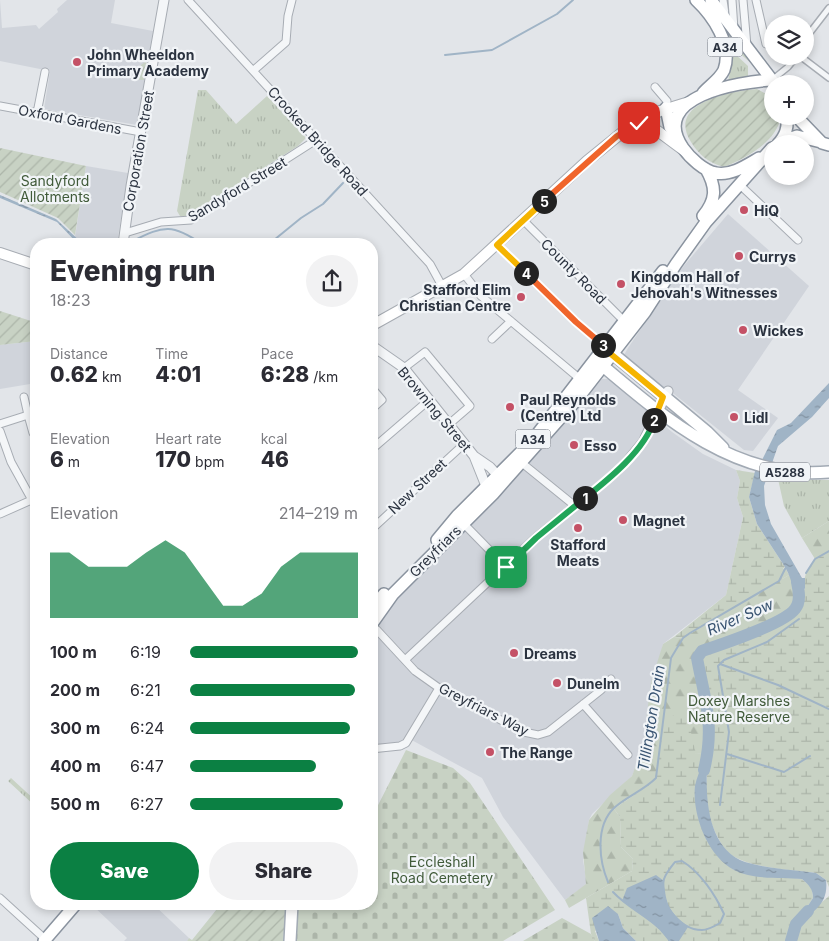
<!DOCTYPE html>
<meta charset="utf-8">
<style>
:root{--surface:#fff;--page:#f2f2f3;--text:#2b2b33;--muted:#7c7c81;--accent:#0b8043}
body{margin:0;font-family:Inter,sans-serif;background:var(--page);color:var(--text);height:100vh;display:flex;flex-direction:column;font-size:19px;white-space:nowrap}
*{box-sizing:border-box;margin:0}
p{font-size:16px;color:var(--muted)}
.icon{flex:none;width:28px;height:28px;fill:none;stroke:currentColor;stroke-width:2;stroke-linecap:round;stroke-linejoin:round}
.map{position:relative;flex:1;overflow:hidden}
.sheet{position:absolute;left:30px;top:238px;width:348px;height:672px;display:flex;flex-direction:column;background:var(--surface);border-radius:20px;box-shadow:0 2px 8px #0003}
.sheet>*{flex:none}
.tools{position:absolute;left:764px;top:15px;display:grid;gap:10px}
.tools a{display:grid;place-items:center;width:50px;height:50px;border-radius:50%;background:var(--surface);box-shadow:0 2px 8px #0003;font-size:25px}
.pin{position:absolute;display:grid;place-items:center;width:42px;height:42px;color:#fff;margin:-21px;border-radius:10px;box-shadow:0 2px 8px #0006}
.km{position:absolute;width:25px;height:25px;margin:-12px;border-radius:50%;background:#222;color:#fff;font-size:14px;line-height:25px;text-align:center}
.round{display:grid;place-items:center;flex:none;width:52px;height:52px;border-radius:26px;background:var(--page)}
.overview{display:flex;align-items:center;justify-content:space-between;height:85px;padding:0 20px}
h1{font-size:28px;font-weight:800;line-height:38px}
.metrics{display:grid;grid-template-columns:repeat(3,1fr);gap:8px;height:85px;padding:5px 20px}
.metrics div{display:grid;align-content:center}
.metrics b{font-size:21px;font-weight:800}
.metrics small{font-size:14px;font-weight:400}
.metrics p{font-size:14px}
.chart{height:140px;padding:10px 20px}
.chart p{display:flex;justify-content:space-between}
.chart svg{width:100%;height:90px;margin-top:5px;fill:var(--accent);opacity:.7}
.primary-button{display:flex;gap:10px;margin-top:auto;padding:10px 20px}
.primary-button a{flex:1;height:58px;border-radius:30px;background:var(--accent);color:#fff;font-size:20px;font-weight:800;line-height:58px;text-align:center}
.primary-button a+a{background:var(--page);color:var(--text)}
ul{padding:0 20px;list-style:none;font-size:16px}
li{display:grid;grid-template-columns:80px 60px 1fr;align-items:center;height:38px}
li i{height:12px;border-radius:6px;background:var(--accent)}
.map>svg:first-child{display:block}
.built{fill:#d0d4db}
.grass{fill:url(#grass-tufts)}
.forest{fill:url(#forest-firs)}
.wetland{fill:url(#wetland-marsh)}
.cemetery{fill:url(#cemetery-stones)}
.garden{fill:url(#garden-furrows)}
.water{fill:url(#water-ripples)}
.lines{fill:none;stroke-linecap:round;stroke-linejoin:round}
.stream{stroke:#a0b4c6;stroke-width:2}
.river{stroke:#a0b4c6;stroke-width:12}
.pedestrian-casing{stroke:#a7acb3;stroke-width:8}
.minor-casing{stroke:#a7acb3;stroke-width:9}
.tertiary-casing{stroke:#a7acb3;stroke-width:11}
.secondary-casing{stroke:#a7acb3;stroke-width:12}
.primary-casing{stroke:#a2aab4;stroke-width:14}
.trunk-casing{stroke:#8a939f;stroke-width:14}
.pedestrian{stroke:#f4f6f8;stroke-width:5}
.minor{stroke:#f4f6f8;stroke-width:7}
.tertiary{stroke:#f4f6f8;stroke-width:9}
.secondary{stroke:#fff;stroke-width:10}
.primary{stroke:#fff;stroke-width:11}
.trunk{stroke:#fff;stroke-width:11}
.split-1-casing{stroke:#fff;stroke-width:10}
.split-2-casing{stroke:#fff;stroke-width:10}
.split-3-casing{stroke:#fff;stroke-width:10}
.split-4-casing{stroke:#fff;stroke-width:10}
.split-5-casing{stroke:#fff;stroke-width:10}
.split-6-casing{stroke:#fff;stroke-width:10}
.split-1{stroke:#22a559;stroke-width:6}
.split-2{stroke:#22a559;stroke-width:6}
.split-3{stroke:#f5b400;stroke-width:6}
.split-4{stroke:#f0652b;stroke-width:6}
.split-5{stroke:#f5b400;stroke-width:6}
.split-6{stroke:#f0652b;stroke-width:6}
.poi-dot{fill:#c45166;stroke:#f1f4f7;stroke-width:2}
.labels{text-anchor:middle;dominant-baseline:central;stroke-width:4.5;stroke-linejoin:round;paint-order:stroke}
.shield{fill:#f1f4f7;stroke:#666d77;stroke-width:1}
.shield-label{font-size:12px;font-weight:bold;fill:#2b3340}
.poi-label{font-size:14px;font-weight:bold;fill:#2b3340;stroke:#f1f4f7;text-anchor:start}
.street-label{font-size:14px;fill:#2b3340;stroke:#f1f4f7}
.park-label{font-size:14px;fill:#415b3a;stroke:#f1f4f7}
.water-label{font-size:15px;font-style:italic;fill:#385371;stroke:#f1f4f7}
</style>
<div class="map">
<svg width="829" height="941" viewBox="0 0 829 941">
<defs>
<pattern id="grass-tufts" width="24" height="20" patternUnits="userSpaceOnUse" patternTransform="scale(1.25)"><rect width="24" height="20" fill="#c8d2c4"/><path d="M3 7l-1-3M5 7V3M7 7l1-3M15 17l-1-3M17 17v-4M19 17l1-3" fill="none" stroke="#acb5a9"/></pattern>
<pattern id="forest-firs" width="22" height="20" patternUnits="userSpaceOnUse" patternTransform="scale(1.25)"><rect width="22" height="20" fill="#c8d2c4"/><path d="M5 1l3.5 6h-7zM16 11l3.5 6h-7z" fill="#acb5a9"/></pattern>
<pattern id="wetland-marsh" width="20" height="14" patternUnits="userSpaceOnUse" patternTransform="scale(1.25)"><rect width="20" height="14" fill="#c8d2c4"/><path d="M1 5h8M5 5V1M11 12h8M15 12V8" fill="none" stroke="#acb5a9"/></pattern>
<pattern id="cemetery-stones" width="16" height="16" patternUnits="userSpaceOnUse" patternTransform="scale(1.25)"><rect width="16" height="16" fill="#c8d2c4"/><path d="M2 7V4a2 2 0 0 1 4 0v3zM10 15v-3a2 2 0 0 1 4 0v3z" fill="#acb5a9"/></pattern>
<pattern id="garden-furrows" width="10" height="10" patternUnits="userSpaceOnUse" patternTransform="scale(1.25)"><rect width="10" height="10" fill="#c8d2c4"/><path d="M-1 1l2-2M0 10L10 0M9 11l2-2" fill="none" stroke="#acb5a9"/></pattern>
<pattern id="water-ripples" width="26" height="14" patternUnits="userSpaceOnUse" patternTransform="scale(1.25)"><rect width="26" height="14" fill="#a0b4c6"/><path d="M2 4q2-2 4 0t4 0M15 11q2-2 4 0t4 0" fill="none" stroke="#8393a2"/></pattern>
</defs>
<rect width="100%" height="100%" fill="#e2e5e9"/>
<path class="built" d="M0 0 2 28 36 25 39 29 58 12 57 9 67 0H115L111 23 153 31 137 125 44 109 50 71 0 61Z
M86 166 128 173 117 244H79L75 237Z
M728 214 809 286 738 390 778 418 753 451 744 450 674 394 653 389 625 364 624 355 628 348 682 268Z
M36 341V383L0 389V345Z
M602 379H610L672 432 703 454 736 470 740 481 737 498 743 517 726 595 663 644 643 746 637 765 632 776 592 814 589 820 583 860 587 884 565 900 503 817 482 778 406 737 401 742 371 747V632L395 594 525 468Z
M91 904H153L189 938 187 941H124L127 938Z"/>
<path class="grass" d="M716 12 752 64 730 45Z
M734 53 748 66V77L728 81Z
M198 90H206L236 124 267 96 306 138 298 146 185 217 180 216 177 211Z
M778 479 829 480V521L802 538 784 506Z
M11 778 36 801V807L8 781Z"/>
<path class="forest" d="M829 521V551L815 559 802 538Z
M789 575C794 583 793 591 799 598L795 610 763 628 703 651 697 658C703 690 714 720 708 753L696 754 664 719 656 778 647 786 614 809 620 817 621 847 633 859 632 871 569 908 565 900 586 884 583 852 589 820 610 795 632 776 643 746 651 682 663 644 674 637 683 638Z"/>
<path class="wetland" d="M736 470 755 473 749 497 757 524 785 567 783 569H786L789 575 683 638 674 637 726 595 743 517 737 498 740 481Z
M829 551V887L826 880 816 873C793 870 748 868 730 854 719 845 709 820 707 806 704 789 708 772 708 756 684 795 698 843 734 870L802 879 812 888 813 898 797 923 829 896V941H636L623 928 618 914 595 931 599 941H595L591 934 586 898 632 871 633 859 621 847 620 817 614 809 647 786 655 778 664 719 686 711 696 754 708 752C714 720 703 690 697 658L702 651 763 628 795 610 805 588 804 581 806 573 815 559Z"/>
<path class="cemetery" d="M406 750 453 768 470 783 555 910 503 941H296V904H371V819Z
M562 918 591 934 595 941H523Z"/>
<path class="garden" d="M145 62 147 63 144 80H139C134 72 138 67 145 62Z
M757 89 772 97V116H781C777 142 746 158 724 167 709 163 699 155 691 142 666 103 731 91 757 89Z
M0 148 86 166 75 235 58 218 0 192Z
M36 304V341L0 345V311L31 321Z
M221 904 286 906 283 941H187L189 938 192 940Z"/>
<path class="water" d="M0 195 56 219 82 243 91 244H78L57 222 0 198Z
M829 383V398L812 417 778 446 764 486 765 505 771 524 802 578H805V588L799 598C792 590 792 579 786 569L784 570 785 567 757 524 749 497 755 471 753 469 761 462 777 430 791 423Z
M708 754C705 787 704 842 740 860 758 868 796 870 816 873L826 880C829 904 813 913 796 924L813 898C813 889 809 885 802 879 781 877 752 880 734 870 707 856 692 814 695 786 697 775 703 764 708 754Z
M656 875 664 881C666 906 669 911 688 927L679 941H670L650 920 622 901 627 888Z
M608 906 618 914 623 928 636 941H599L592 918Z"/>
<g class="lines">
<path class="stream" d="M445 55 492 50 557 14 573 0
M133 241C164 225 173 224 202 244
M266 244 274 240 301 218 323 204 343 183
M806 573 815 559 829 551
M720 664 778 685 829 709
M727 754 784 772 810 756
M720 805 729 732 718 666 724 660 767 642 799 619
M682 861C700 872 715 894 724 914L720 923C715 926 708 930 702 930 679 930 658 902 664 879 666 873 671 867 675 862Z
M608 882C599 861 595 826 614 808 627 796 643 791 656 778L671 658 683 638 690 633 779 581 785 569
M613 892C627 907 644 914 659 928
M662 931 670 941"/>
<path class="river" d="M704 770C715 725 705 701 697 658L702 651C722 644 784 624 795 609 801 602 799 591 797 582
M791 941 796 924 808 911"/>
<defs>
<path id="pedestrian" d="M805 39 829 8
M800 56 829 78
M772 80 788 67 797 56"/>
<path id="minor" d="M188 0 430 264 442 286
M723 0 725 14
M732 0 734 29
M743 0 747 46
M756 0 766 44
M254 70 286 42 288 16 292 0
M655 87 667 101 666 108
M0 106 141 132
M37 113 45 72
M740 185 798 240
M523 220 625 322
M125 233 161 222 191 220 316 140
M497 245 576 322 605 347
M464 274 481 296 580 379
M492 339 511 321
M371 357 378 350
M404 368 425 352 470 406 448 425
M371 387 382 400 371 410
M28 415 33 433
M0 424 28 415 24 397
M0 431 11 462 32 500
M371 450 429 400
M522 463 575 506
M0 514 36 498
M463 523 506 567
M371 530 464 444
M371 626 377 630 415 671 439 688 524 732 538 735 548 732 601 690 611 679
M405 660 535 538 618 471 645 438
M583 704 628 755
M371 749 400 746 406 743 439 688
M0 898 45 939"/>
<path id="tertiary" d="M123 244 131 186 164 0
M371 345 404 368 474 456 486 486
M645 438 668 391
M474 456 490 467 502 480"/>
<path id="secondary" d="M639 123 651 126 686 152
M0 253 36 265
M371 326 464 274 587 161 629 127 660 111 689 102"/>
<path id="primary" d="M606 348 707 432 723 448
M597 361C663 417 736 481 829 472
M290 941 292 904"/>
<path id="trunk" d="M696 0C713 16 733 45 724 70 720 79 709 86 703 93
M711 0 775 84
M666 108 670 127 675 135
M796 116 822 143 829 145
M780 142 797 136 821 142
M778 144C786 135 788 128 787 116
M759 158C747 165 731 176 716 173 704 171 690 158 683 148 648 96 739 82 772 80
M703 216C716 200 717 188 706 169
M535 437 663 271
M437 540 457 516 523 450
M371 610 384 594
M371 625 393 594 493 494 578 398 645 312 676 264 706 222 772 148
M44 941 76 904"/>
</defs>
<use href="#pedestrian" class="pedestrian-casing"/>
<use href="#minor" class="minor-casing"/>
<use href="#tertiary" class="tertiary-casing"/>
<use href="#secondary" class="secondary-casing"/>
<use href="#primary" class="primary-casing"/>
<use href="#trunk" class="trunk-casing"/>
<use href="#pedestrian" class="pedestrian"/>
<use href="#minor" class="minor"/>
<use href="#tertiary" class="tertiary"/>
<use href="#secondary" class="secondary"/>
<use href="#primary" class="primary"/>
<use href="#trunk" class="trunk"/>
</g>
<g class="lines">
<defs>
<path id="split-1" d="M506 567 536 538 585 498"/>
<path id="split-2" d="M585 498C609 479 645 450 654 420"/>
<path id="split-3" d="M603 345 612 355 663 397 654 420"/>
<path id="split-4" d="M526 273 576 322 603 345"/>
<path id="split-5" d="M526 273 497 245 544 201"/>
<path id="split-6" d="M544 201 617 136 639 123"/>
</defs>
<use href="#split-1" class="split-1-casing"/>
<use href="#split-2" class="split-2-casing"/>
<use href="#split-3" class="split-3-casing"/>
<use href="#split-4" class="split-4-casing"/>
<use href="#split-5" class="split-5-casing"/>
<use href="#split-6" class="split-6-casing"/>
<use href="#split-1" class="split-1"/>
<use href="#split-2" class="split-2"/>
<use href="#split-3" class="split-3"/>
<use href="#split-4" class="split-4"/>
<use href="#split-5" class="split-5"/>
<use href="#split-6" class="split-6"/>
</g>
<g class="poi-dot">
<circle cx="77" cy="62" r="5"/>
<circle cx="744" cy="210" r="5"/>
<circle cx="739" cy="256" r="5"/>
<circle cx="621" cy="284" r="5"/>
<circle cx="521" cy="297" r="5"/>
<circle cx="743" cy="330" r="5"/>
<circle cx="510" cy="407" r="5"/>
<circle cx="734" cy="417" r="5"/>
<circle cx="574" cy="445" r="5"/>
<circle cx="623" cy="520" r="5"/>
<circle cx="578" cy="528" r="5"/>
<circle cx="514" cy="653" r="5"/>
<circle cx="557" cy="683" r="5"/>
<circle cx="490" cy="752" r="5"/>
</g>
<g class="labels">
<g class="shield">
<rect x="707.5" y="37.5" width="35" height="19" rx="4"/>
<rect x="515.5" y="429.5" width="35" height="19" rx="4"/>
<rect x="760" y="462.5" width="50" height="19" rx="4"/>
</g>
<g class="shield-label">
<text x="725" y="47">A34</text>
<text x="533" y="439">A34</text>
<text x="785" y="472">A5288</text>
</g>
<g class="poi-label">
<text x="87" y="54">John Wheeldon<tspan x="87" dy="16">Primary Academy</tspan></text>
<text x="754" y="210">HiQ</text>
<text x="749" y="256">Currys</text>
<text x="631" y="276">Kingdom Hall of<tspan x="631" dy="16">Jehovah's Witnesses</tspan></text>
<text x="511" y="289" text-anchor="end">Stafford Elim<tspan x="511" dy="16">Christian Centre</tspan></text>
<text x="753" y="330">Wickes</text>
<text x="520" y="399">Paul Reynolds<tspan x="520" dy="16">(Centre) Ltd</tspan></text>
<text x="744" y="417">Lidl</text>
<text x="584" y="445">Esso</text>
<text x="633" y="520">Magnet</text>
<text x="578" y="544" text-anchor="middle">Stafford<tspan x="578" dy="16">Meats</tspan></text>
<text x="524" y="653">Dreams</text>
<text x="567" y="683">Dunelm</text>
<text x="500" y="752">The Range</text>
</g>
<g class="street-label">
<text transform="translate(70 119) rotate(11)">Oxford Gardens</text>
<text transform="translate(318 141) rotate(48)">Crooked Bridge Road</text>
<text transform="translate(138 151) rotate(-80)">Corporation Street</text>
<text transform="translate(237 189) rotate(-31)">Sandyford Street</text>
<text transform="translate(574 271) rotate(45)">County Road</text>
<text transform="translate(435 409) rotate(50)">Browning Street</text>
<text transform="translate(417 486) rotate(-43)">New Street</text>
<text transform="translate(435 551) rotate(-45)">Greyfriars</text>
<text transform="translate(484 709) rotate(27)">Greyfriars Way</text>
</g>
<g class="park-label">
<text x="55" y="180">Sandyford<tspan x="55" dy="16">Allotments</tspan></text>
<text x="739" y="700">Doxey Marshes<tspan x="739" dy="16">Nature Reserve</tspan></text>
<text x="442" y="861">Eccleshall<tspan x="442" dy="16">Road Cemetery</tspan></text>
</g>
<g class="water-label">
<text transform="translate(740 617) rotate(-23)">River Sow</text>
<text transform="translate(651 718) rotate(-81)">Tillington Drain</text>
</g>
</g>
</svg>
<div class="tools">
<a><svg class="icon" aria-label="layers" viewBox="0 0 24 24"><path d="M12 4l9 5-9 5-9-5zM3 14l9 5 9-5"/></svg></a>
<a>+</a>
<a>−</a>
</div>
<div class="pin" style="left:506px;top:567px;background:#1e9e55"><svg class="icon" aria-label="arrive" viewBox="0 0 24 24"><path d="M6 21V4h12l-3 4 3 4H6"/></svg></div>
<div class="pin" style="left:639px;top:123px;background:#d93025"><svg class="icon" aria-label="check" viewBox="0 0 24 24"><path d="M5 12l5 5 9-10"/></svg></div>
<b class="km" style="left:585px;top:498px">1</b>
<b class="km" style="left:654px;top:420px">2</b>
<b class="km" style="left:603px;top:345px">3</b>
<b class="km" style="left:526px;top:273px">4</b>
<b class="km" style="left:544px;top:201px">5</b>
<section class="sheet">
<div class="overview"><div><h1>Evening run</h1><p>18:23</p></div><a class="round"><svg class="icon" aria-label="share" viewBox="0 0 24 24"><path d="M12 15V3M7 8l5-5 5 5M5 13v7h14v-7"/></svg></a></div>
<div class="metrics">
<div><p>Distance</p><b>0.62<small> km</small></b></div>
<div><p>Time</p><b>4:01</b></div>
<div><p>Pace</p><b>6:28<small> /km</small></b></div>
</div>
<div class="metrics">
<div><p>Elevation</p><b>6<small> m</small></b></div>
<div><p>Heart rate</p><b>170<small> bpm</small></b></div>
<div><p>kcal</p><b>46</b></div>
</div>
<div class="chart"><p><span>Elevation</span>214–219 m</p>
<svg viewBox="0 0 160 44" preserveAspectRatio="none"><path d="M0 44V12L10 12L20 19L30 19L40 19L50 12L60 6L70 12L80 25L90 38L100 38L110 32L120 19L130 12L140 12L150 12L160 12V44z"/></svg>
</div>
<ul>
<li><b>100 m</b>6:19<i style="width:100%"></i></li>
<li><b>200 m</b>6:21<i style="width:98%"></i></li>
<li><b>300 m</b>6:24<i style="width:95%"></i></li>
<li><b>400 m</b>6:47<i style="width:75%"></i></li>
<li><b>500 m</b>6:27<i style="width:91%"></i></li>
</ul>
<div class="primary-button"><a>Save</a><a>Share</a></div>
</section>
</div>
